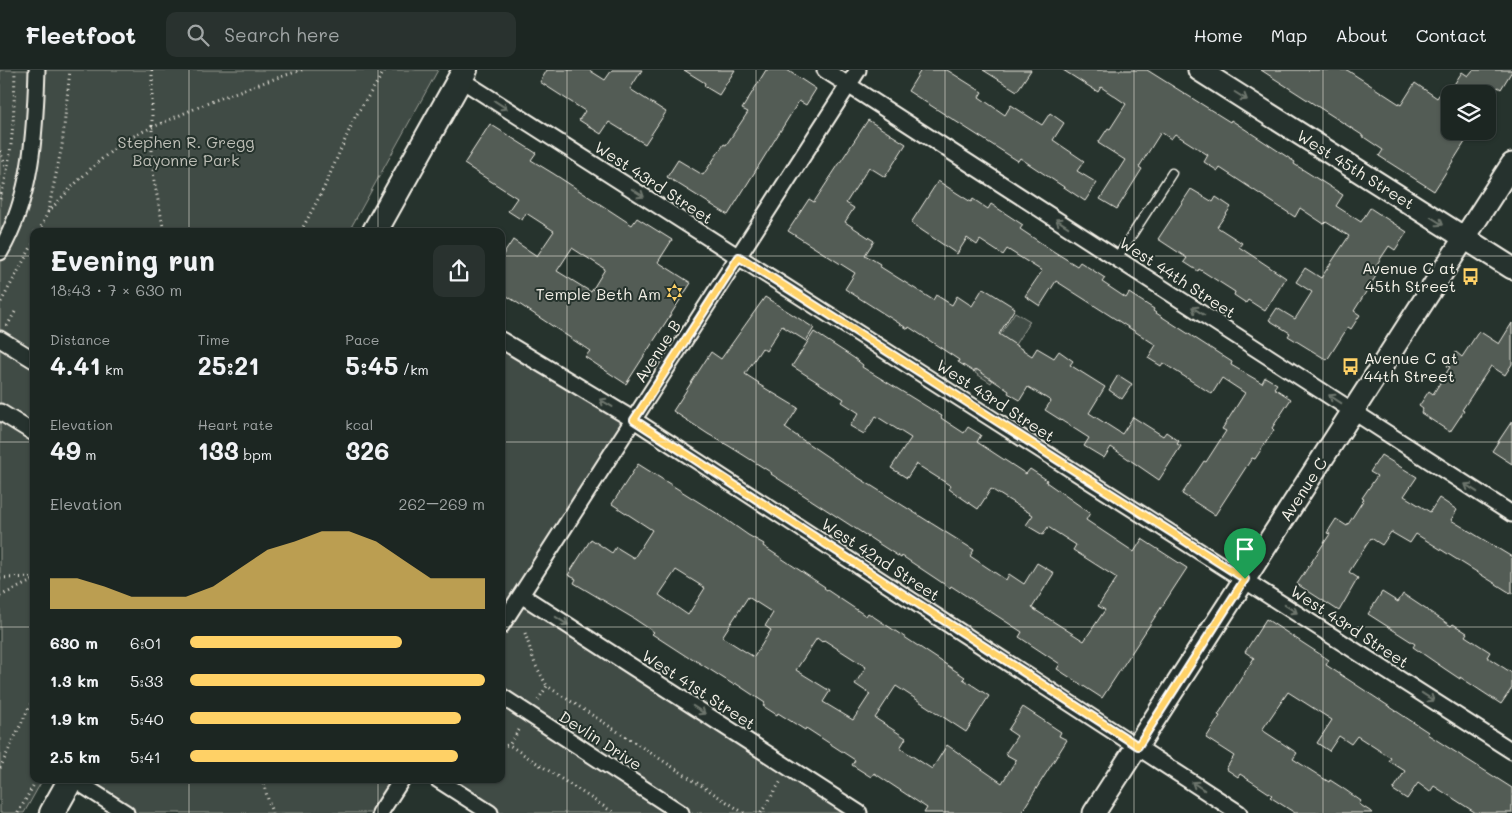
<!DOCTYPE html>
<meta charset="utf-8">
<style>
:root{--surface:#1c2622;--page:#29322f;--text:#f1f3f6;--muted:#a0a5a5;--line:#3a4340;--accent:#ffd166}
body{margin:0;font-family:Mali,sans-serif;background:var(--page);color:var(--text);height:100vh;display:flex;flex-direction:column;font-size:19px;white-space:nowrap}
*{box-sizing:border-box;margin:0}
p{font-size:16px;color:var(--muted)}
.icon{flex:none;width:28px;height:28px;fill:none;stroke:currentColor;stroke-width:2;stroke-linecap:round;stroke-linejoin:round}
.map{position:relative;flex:1;overflow:hidden}
.side{position:absolute;left:30px;top:158px;width:475px;height:555px;display:flex;flex-direction:column;background:var(--surface);border-radius:10px;box-shadow:0 1px 4px #0004,0 0 0 1px var(--line)}
.side>*{flex:none}
.buttons{position:absolute;left:1441px;top:15px;display:grid;gap:10px}
.buttons a{display:grid;place-items:center;width:55px;height:55px;border-radius:10px;background:var(--surface);box-shadow:0 1px 4px #0004,0 0 0 1px var(--line);font-size:25px}
.pin{position:absolute;display:grid;place-items:center;width:42px;height:42px;color:#fff;margin:-51px -21px;border-radius:50% 50% 50% 0;rotate:-45deg;box-shadow:0 0 5px #0007}
.pin .icon{rotate:45deg}
.round{display:grid;place-items:center;flex:none;width:52px;height:52px;border-radius:10px;background:var(--page)}
.summary{display:flex;align-items:center;justify-content:space-between;height:85px;padding:0 20px}
h1{font-size:28px;font-weight:700;line-height:38px}
.figures{display:grid;grid-template-columns:repeat(3,1fr);gap:8px;height:85px;padding:5px 20px}
.figures div{display:grid;align-content:center}
.figures b{font-size:25px;font-weight:700}
.figures small{font-size:14px;font-weight:400}
.figures p{font-size:14px}
.chart{height:140px;padding:10px 20px}
.chart p{display:flex;justify-content:space-between}
.chart svg{width:100%;height:90px;margin-top:5px;fill:var(--accent);opacity:.7}
ul{padding:0 20px;list-style:none;font-size:16px}
li{display:grid;grid-template-columns:80px 60px 1fr;align-items:center;height:38px}
li i{height:12px;border-radius:6px;background:var(--accent)}
header{display:flex;align-items:center;gap:30px;box-sizing:border-box;height:70px;padding:0 25px;background:var(--surface);border-bottom:1px solid var(--line)}
header strong{font-size:24px}
nav{display:flex;gap:28px;margin-inline-start:auto;font-size:18px}
.search{width:350px;height:45px;background:var(--page);display:flex;align-items:center;gap:12px;box-sizing:border-box;padding:0 18px;border-radius:10px;color:var(--muted);font-size:19px}
.map>svg:first-child{display:block}
.green{fill:#414b45;stroke:#9a9e96}
.building{fill:#525c55;stroke:#f4f1e8;fill-rule:evenodd}
.lines{fill:none;stroke-linecap:round;stroke-linejoin:round}
.lane-casing{stroke:#f4f1e8;stroke-width:11}
.street-casing{stroke:#f4f1e8;stroke-width:19}
.secondary-casing{stroke:#f4f1e8;stroke-width:25}
.primary-casing{stroke:#f4f1e8;stroke-width:28}
.path{stroke:#f4f1e8;stroke-width:3;stroke-dasharray:1 4;stroke-linecap:butt}
.lane{stroke:#26332d;stroke-width:8}
.street{stroke:#26332d;stroke-width:15}
.secondary{stroke:#26332d;stroke-width:21}
.primary{stroke:#26332d;stroke-width:24}
.oneway{stroke:#6e766e}
.route-casing{stroke:#fff;stroke-width:10}
.route{stroke:#ffd166;stroke-width:6}
.grid{fill:none;stroke:#f4f1e8;stroke-width:1;stroke-opacity:0.55}
.labels{text-anchor:middle;dominant-baseline:central;stroke-width:4;stroke-linejoin:round;paint-order:stroke}
.park-label{font-size:16px;fill:#bebfb7;stroke:#26332d}
.street-label{font-size:16px;fill:#f4f1e8;stroke:#26332d}
.poi-label{font-size:16px;fill:#f4f1e8;stroke:#26332d;text-anchor:end}
</style>
<header>
<strong>Fleetfoot</strong>
<div class="search"><svg class="icon" aria-label="search" viewBox="0 0 24 24"><circle cx="10" cy="10" r="6"/><path d="M15 15l6 6"/></svg>Search here</div>
<nav><a>Home</a><a>Map</a><a>About</a><a>Contact</a></nav>
</header>
<div class="map">
<svg width="1512" height="743" viewBox="0 0 1512 743">
<rect width="100%" height="100%" fill="#26332d"/>
<filter id="ink" filterUnits="userSpaceOnUse"><feTurbulence type="fractalNoise" baseFrequency=".02" numOctaves="2"/><feDisplacementMap in="SourceGraphic" scale="10" xChannelSelector="R" yChannelSelector="G"/><feConvolveMatrix kernelMatrix="1 2 1 2 8 2 1 2 1" color-interpolation-filters="sRGB"/></filter>
<g filter="url(#ink)">
<path class="green" d="M0 0H438L349 161H34V709H43L24 743H0Z
M1015 242 1030 251 991 313 975 303Z
M501 274 630 356 522 524 860 743H490L437 709H501Z
M73 709H402L380 743H125Z"/>
<path class="building" d="M547 0H589L605 10 612 0H642L630 19 666 42 645 74 609 52 601 64 579 50 585 41 540 12Z
M684 0H735L719 25 704 16 705 13Z
M766 0H787L816 19 806 35 799 31 728 145 667 107 678 90 703 105 724 74 726 75 748 42 742 39Z
M921 0H947L982 22 979 27 1005 45 1011 35 1042 55 1050 43 1064 53 1053 70 1084 91 1077 101 1097 113 1085 131 1020 88 1018 91 908 21Z
M983 0H1031L1017 21Z
M1063 0H1147L1230 52 1231 50 1295 92 1294 94 1343 125 1336 136 1361 152 1370 138 1407 162 1395 180 1389 176 1371 203 1376 206 1354 241 1360 245 1351 259 1348 257 1327 290 1288 266 1290 263 1269 250 1277 238 1295 249 1312 222 1296 212 1305 198 1321 208 1349 166 1326 152 1324 154 1300 138 1295 147 1220 98 1218 101 1204 92 1208 85 1175 64 1171 69 1161 62 1139 97 1142 99 1117 139 1100 129 1125 90 1098 73 1108 58 1110 59 1126 34 1101 17 1098 22Z
M1261 0H1347L1401 35 1415 13 1437 28 1441 22 1450 28V61H1472L1434 121 1379 86 1383 80 1362 66V65Z
M1473 0H1512V1L1501 19 1498 17 1494 24H1448L1462 2 1468 6Z
M868 50 906 74 885 107 869 97 846 133 854 138 845 152 874 171 865 185 880 194 879 196 933 230 936 225 952 235 957 226 972 236 983 218 1015 238 999 264 1032 286 1037 278 1054 288 1059 281 1073 291 1070 295 1105 317 1089 343 1122 364 1133 347 1163 366 1166 362 1179 371 1177 374 1181 376 1159 410 1111 377 1104 388 1084 376 1089 368 1045 340 1051 331 1028 317 1020 330 1008 323 1009 321 976 299 974 302 958 292 959 290 909 257 908 259 845 219 855 203 788 161 809 129 814 132Z
M490 54 536 83 531 90 554 104 632 155 637 148 672 170 658 192 691 213 626 314 585 287 590 281 501 222V188L513 170 537 186 554 161 526 143 522 150 508 141 517 128 464 94ZM572 178 605 199 591 222 557 201Z
M938 111 971 132 973 129 988 139 991 134 1023 155 1020 159 1053 181 1077 196 1080 192 1091 199 1105 208 1102 212 1126 228 1129 223 1154 239 1153 241 1232 292 1231 295 1262 313 1265 307 1277 314 1274 318 1291 329 1272 358 1274 360 1255 389 1252 388 1215 445 1182 424 1204 391 1206 392 1226 361 1222 359 1245 323 1222 308 1212 324 1163 293 1161 296 1148 288 1156 275 1056 211 1040 236 1025 226 1042 201 1007 179 1003 185 980 170 977 175 967 168 957 184 911 153Z
M1191 119 1213 132 1216 127 1231 137 1217 157 1242 173 1239 177 1286 208 1265 241 1248 230 1246 233 1234 225 1235 222 1199 199 1198 201 1184 192 1187 188 1158 169Z
M765 227 814 258 806 271 782 256 766 281 762 278 745 304 759 313 758 314 798 338 785 358 859 408 974 480 970 486 1006 510 1009 504 1024 514 1037 493 1054 503 1032 538 1084 571 1105 540 1098 536 1117 508 1073 480 1076 475 1048 457 1043 465 1026 455 1033 445 991 419 978 439 949 419 951 416 916 394 907 408 891 398 911 368 876 346 864 364 850 356 859 343 842 332 844 329 792 296 814 262 854 288 863 295 862 297 942 346 941 348 964 363 968 357 981 365 977 372 1026 404 1030 399 1047 410 1046 412 1090 443 1086 450 1134 482 1142 469 1187 498 1102 628 1057 599 1060 594 1019 567 1022 562 951 516 950 518 902 486 901 488 771 404 772 403 729 376 708 364 673 341 711 282 721 289Z
M1512 253V294L1505 305 1491 296 1462 340 1464 341 1450 362 1421 343 1423 339 1419 336 1429 321 1433 324 1450 297 1447 296 1456 282 1462 287 1479 261 1499 274Z
M1118 305 1132 314 1122 329 1109 320Z
M1512 351V394L1492 381Z
M1381 385 1417 407 1404 426 1430 442 1439 428 1457 440 1451 450 1512 487V524L1416 464 1410 473 1391 462 1382 475 1371 468 1349 502 1358 508 1339 541 1297 514 1330 464 1327 463 1336 449 1347 456 1364 429 1362 428 1377 406 1370 402Z
M638 394 721 446 748 465 764 474 763 476 825 517 824 518 866 546 868 543 965 607 963 609 989 626 966 662 896 616 875 648 906 668 900 678 932 699 947 675 1002 713 1016 690 1005 684 1017 666 1008 660 1023 637 1061 662 1059 666 1067 670 1021 743H924L927 738 874 703 871 707 852 695 855 690 806 658 805 660 778 643 777 645 763 636 765 633 735 613 734 615 690 587 689 588 652 564 654 562 633 548 574 513 576 509 568 505 591 469 612 483 616 477 634 488 652 460 612 434ZM676 500 705 518 688 545 659 525ZM748 527 773 543 765 556 771 560 754 587 722 567ZM817 568 822 572 824 570 866 597 855 614 870 624 853 650 823 632 830 621 796 600Z
M1382 522 1398 532 1403 524 1451 556 1453 554 1467 563 1465 566 1490 582 1487 587 1512 603V618L1501 634 1460 607V609L1445 599 1413 577 1415 574 1368 544Z
M1266 549 1329 590 1326 595 1428 662 1427 664 1512 718V743H1476L1434 716 1430 722 1418 713 1407 729 1393 720 1405 701 1389 691 1391 688 1357 666 1351 674 1339 666 1329 681 1317 673 1332 650 1288 622 1262 660 1297 683 1293 689 1329 712 1330 710 1344 719 1361 731 1359 734 1373 743H1295L1270 727 1272 725 1240 704 1238 707 1226 699 1234 686 1206 668 1220 646 1218 645 1254 588 1245 582Z"/>
<g class="lines">
<defs>
<path id="lane" d="M1117 188 1172 103"/>
<path id="street" d="M825 0 1512 444
M460 9 1512 681
M0 182C32 126 35 64 37 0
M0 269 34 290
M501 270 634 350 1239 743
M0 342 34 363
M521 525 859 743
M501 556 858 0
M501 626 681 743
M73 709 126 743
M437 709 490 743
M380 743 402 709"/>
<path id="secondary" d="M1199 0 1512 198
M1094 743 1512 94"/>
<path id="primary" d="M375 161 465 0
M52 743 71 709"/>
</defs>
<use href="#lane" class="lane-casing"/>
<use href="#street" class="street-casing"/>
<use href="#secondary" class="secondary-casing"/>
<use href="#primary" class="primary-casing"/>
<path class="path" d="M152 0V87L154 110 164 161
M0 81 7 100
M0 129C13 87 14 43 15 0
M48 142C74 115 101 85 134 66 145 60 158 55 169 50 212 30 257 14 302 0
M39 161 48 142 62 76 70 0
M301 161 323 120 355 47 385 0
M1 232 34 172
M7 256 15 242
M0 508 34 507
M0 526 34 510
M525 563 535 594 547 616
M538 630 547 616 744 743
M519 660 509 675 614 743
M501 676 509 675
M0 698 34 627
M262 709 272 743
M106 712 122 709
M18 743 37 709
M761 743 781 711"/>
<use href="#lane" class="lane"/>
<use href="#street" class="street"/>
<use href="#secondary" class="secondary"/>
<use href="#primary" class="primary"/>
</g>
<defs><path id="oneway-shaft" d="M-6 0H5M1.5-3L5.5 0L1.5 3" fill="none" stroke-width="1.6" stroke-linecap="round" stroke-linejoin="round" transform="scale(1.25)"/></defs>
<g class="oneway">
<use href="#oneway-shaft" transform="translate(1241 26) rotate(32)"/>
<use href="#oneway-shaft" transform="translate(501 35) rotate(33)"/>
<use href="#oneway-shaft" transform="translate(638 123) rotate(33)"/>
<use href="#oneway-shaft" transform="translate(1437 151) rotate(32)"/>
<use href="#oneway-shaft" transform="translate(1062 153) rotate(-147)"/>
<use href="#oneway-shaft" transform="translate(1198 241) rotate(-147)"/>
<use href="#oneway-shaft" transform="translate(1335 329) rotate(-147)"/>
<use href="#oneway-shaft" transform="translate(606 333) rotate(-149)"/>
<use href="#oneway-shaft" transform="translate(1471 418) rotate(-147)"/>
<use href="#oneway-shaft" transform="translate(1291 539) rotate(33)"/>
<use href="#oneway-shaft" transform="translate(562 551) rotate(33)"/>
<use href="#oneway-shaft" transform="translate(1428 627) rotate(33)"/>
<use href="#oneway-shaft" transform="translate(699 640) rotate(33)"/>
<use href="#oneway-shaft" transform="translate(1198 716) rotate(-147)"/>
</g>
</g>
<g class="lines" filter="url(#ink)">
<defs>
<path id="route" d="M739 187 1245 509 1138 676 634 350Z"/>
</defs>
<use href="#route" class="route-casing"/>
<use href="#route" class="route"/>
</g>
<path class="grid" d="M189 0V161M378 0V161M567 0V743M756 0V743M945 0V743M1134 0V743M1323 0V743M0 186H34M501 186H1512M0 372H34M501 372H1512M0 557H34M501 557H1512M189 709V743M378 709V743"/>
<defs>
<symbol id="bus-bare" viewBox="-9 -9 18 18"><path d="M-5-6H5V4H4V6H2V4H-2V6H-4V4H-5ZM-3.5-4V0h7V-4ZM-3.5 1.2v1.5H-2V1.2ZM2 1.2v1.5H3.5V1.2Z" fill="#ffd166" stroke="#26332d" stroke-width="2.5" paint-order="stroke"/></symbol>
<symbol id="synagogue-bare" viewBox="-9 -9 18 18"><path d="M0-6.5L5.6 3.2H-5.6ZM0 6.5L5.6-3.2H-5.6Z" fill="#ffd166" stroke="#26332d" stroke-width="2.5" paint-order="stroke"/></symbol>
</defs>
<g fill-rule="evenodd">
<use href="#bus-bare" x="1458" y="194" width="25" height="25"/>
<use href="#synagogue-bare" x="662" y="210" width="25" height="25"/>
<use href="#bus-bare" x="1338" y="284" width="25" height="25"/>
</g>
<g class="labels">
<g class="park-label">
<text x="186" y="71">Stephen R. Gregg<tspan x="186" dy="18">Bayonne Park</tspan></text>
</g>
<g class="street-label">
<text transform="translate(1356 99) rotate(32)">West 45th Street</text>
<text transform="translate(654 112) rotate(33)">West 43rd Street</text>
<text transform="translate(1178 207) rotate(33)">West 44th Street</text>
<text transform="translate(657 281) rotate(-57)">Avenue B</text>
<text transform="translate(996 330) rotate(33)">West 43rd Street</text>
<text transform="translate(1303 419) rotate(-57)">Avenue C</text>
<text transform="translate(881 489) rotate(33)">West 42nd Street</text>
<text transform="translate(1350 556) rotate(33)">West 43rd Street</text>
<text transform="translate(699 619) rotate(33)">West 41st Street</text>
<text transform="translate(601 670) rotate(33)">Devlin Drive</text>
</g>
<g class="poi-label">
<text x="1456" y="197">Avenue C at<tspan x="1456" dy="18">45th Street</tspan></text>
<text x="661" y="223">Temple Beth Am</text>
<text x="1364" y="287" text-anchor="start">Avenue C at<tspan x="1364" dy="18">44th Street</tspan></text>
</g>
</g>
</svg>
<div class="buttons">
<a><svg class="icon" aria-label="layers" viewBox="0 0 24 24"><path d="M12 4l9 5-9 5-9-5zM3 14l9 5 9-5"/></svg></a>
</div>
<div class="pin" style="left:1245px;top:509px;background:#1e9e55"><svg class="icon" aria-label="arrive" viewBox="0 0 24 24"><path d="M6 21V4h12l-3 4 3 4H6"/></svg></div>
<section class="side">
<div class="summary"><div><h1>Evening run</h1><p>18:43 · 7 × 630 m</p></div><a class="round"><svg class="icon" aria-label="share" viewBox="0 0 24 24"><path d="M12 15V3M7 8l5-5 5 5M5 13v7h14v-7"/></svg></a></div>
<div class="figures">
<div><p>Distance</p><b>4.41<small> km</small></b></div>
<div><p>Time</p><b>25:21</b></div>
<div><p>Pace</p><b>5:45<small> /km</small></b></div>
</div>
<div class="figures">
<div><p>Elevation</p><b>49<small> m</small></b></div>
<div><p>Heart rate</p><b>133<small> bpm</small></b></div>
<div><p>kcal</p><b>326</b></div>
</div>
<div class="chart"><p><span>Elevation</span>262–269 m</p>
<svg viewBox="0 0 160 44" preserveAspectRatio="none"><path d="M0 44V29L10 29L20 33L30 38L40 38L50 38L60 33L70 24L80 15L90 11L100 6L110 6L120 11L130 20L140 29L150 29L160 29V44z"/></svg>
</div>
<ul>
<li><b>630 m</b>6:01<i style="width:72%"></i></li>
<li><b>1.3 km</b>5:33<i style="width:100%"></i></li>
<li><b>1.9 km</b>5:40<i style="width:92%"></i></li>
<li><b>2.5 km</b>5:41<i style="width:91%"></i></li>
</ul>
</section>
</div>
